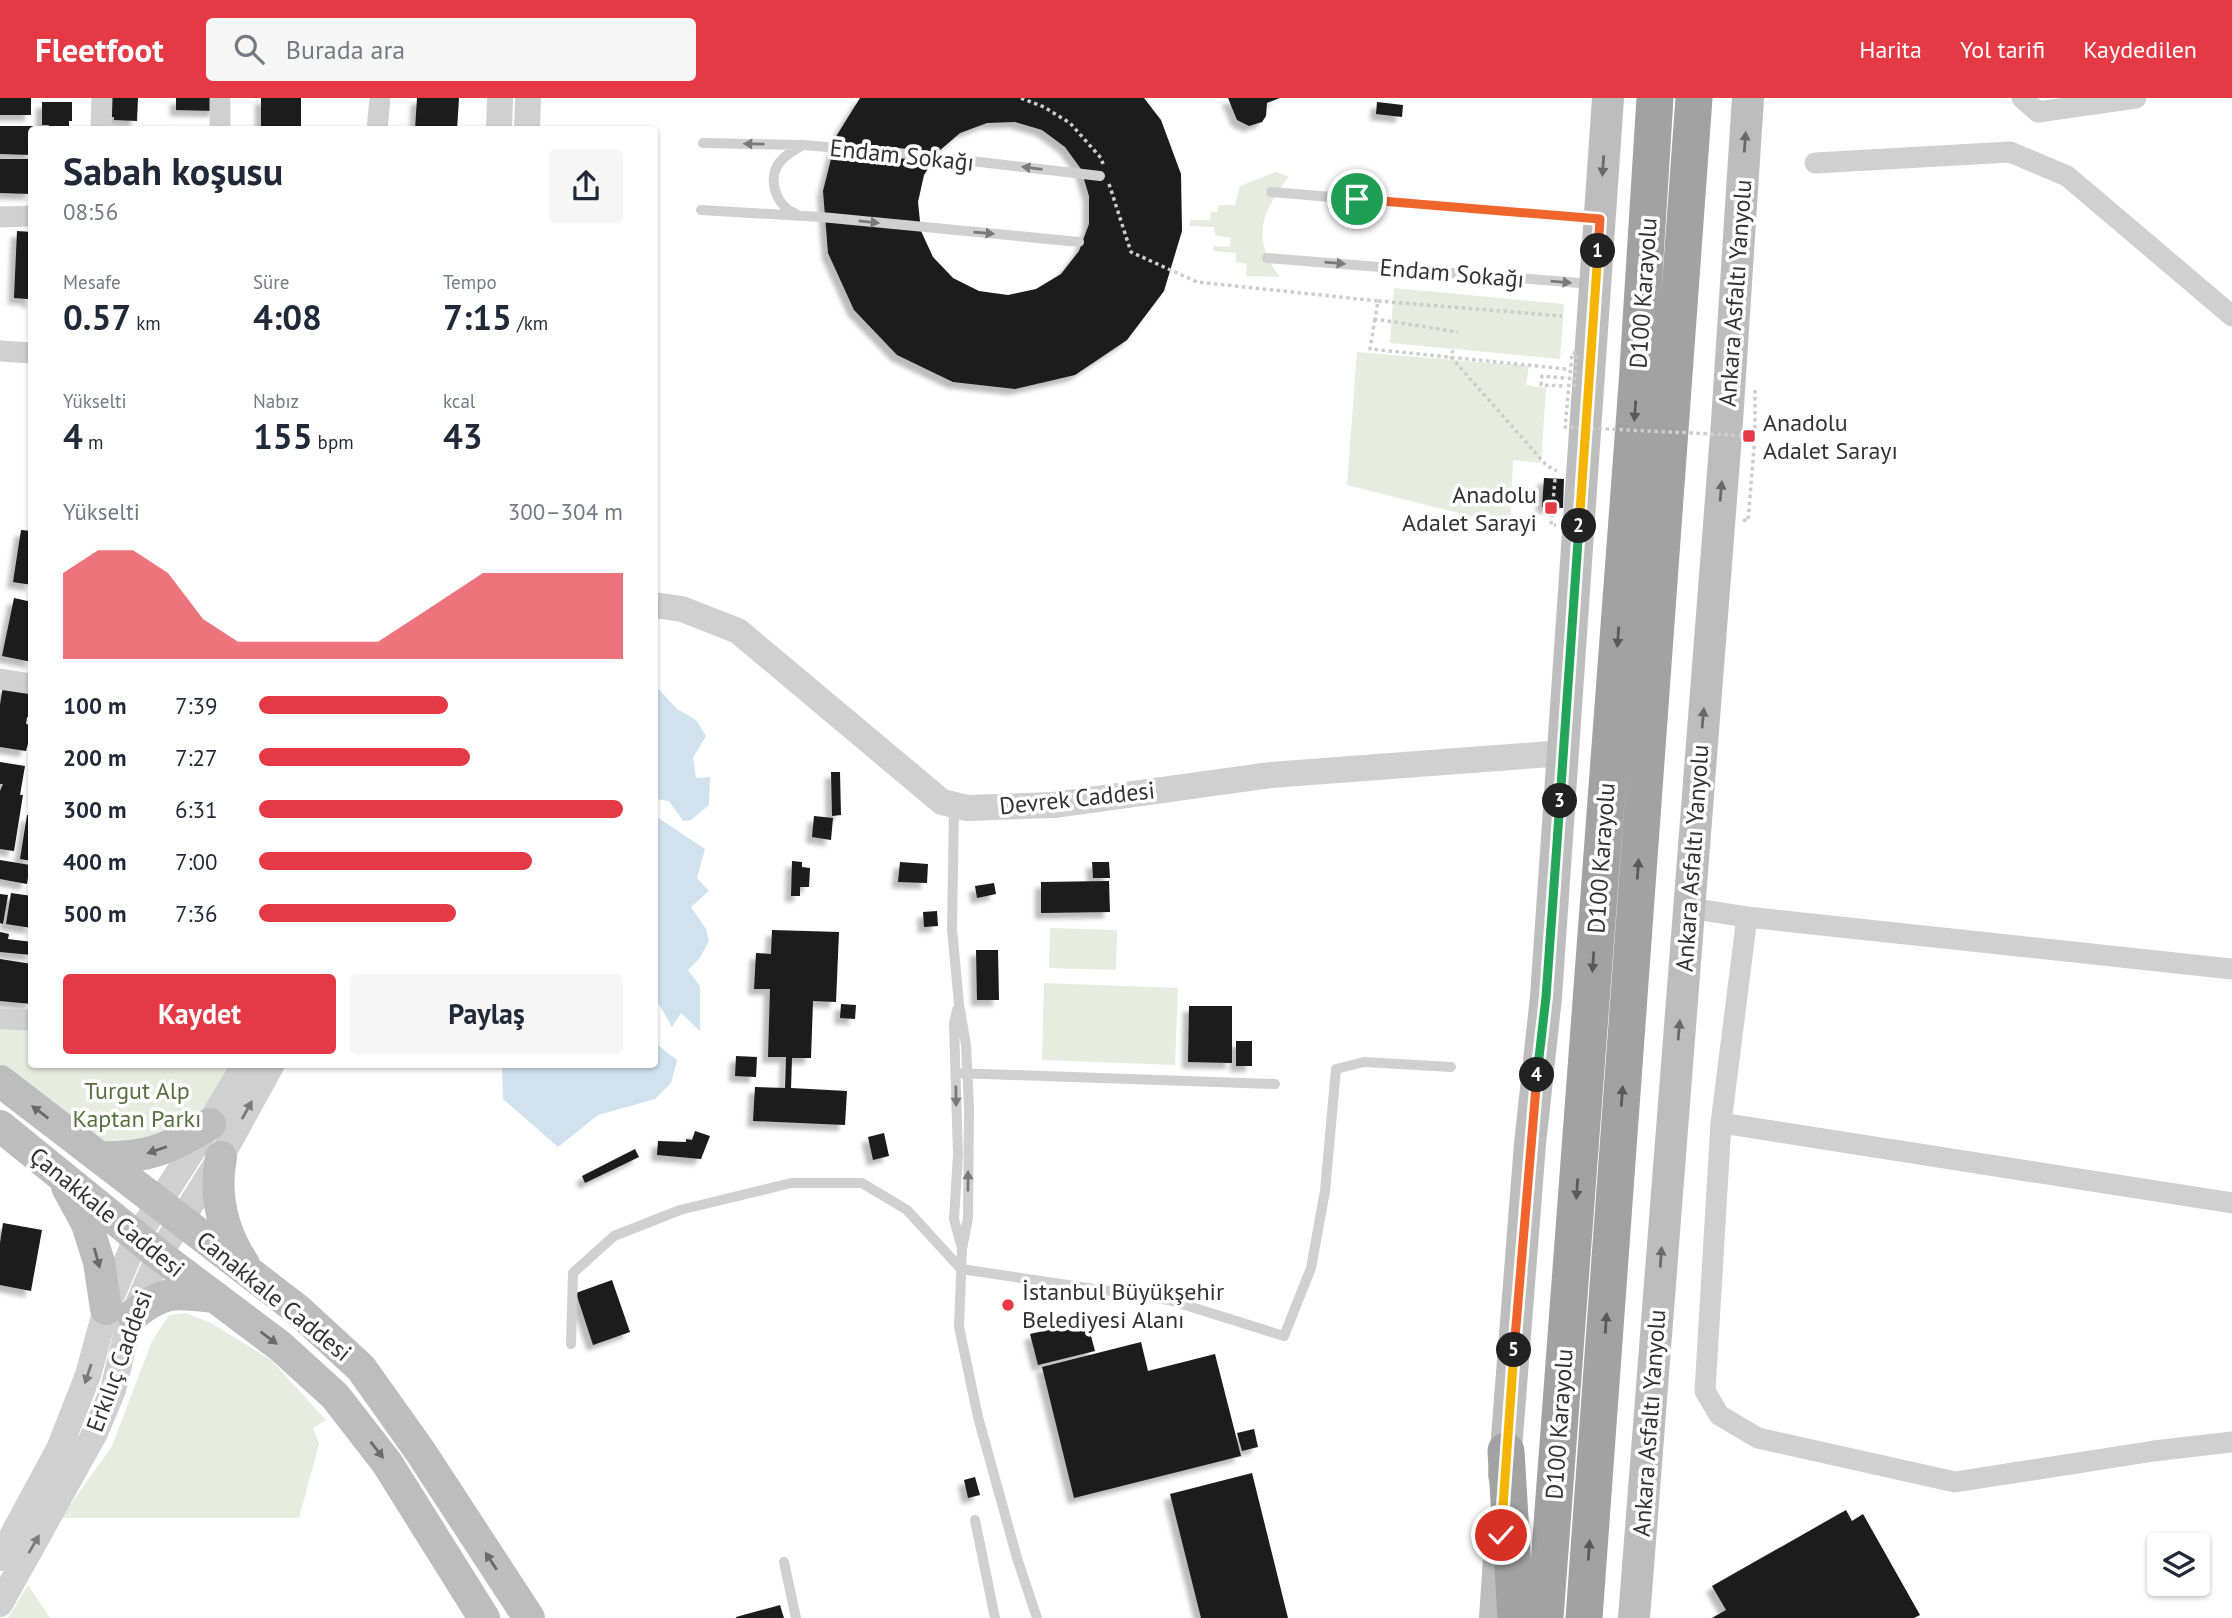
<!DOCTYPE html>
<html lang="tr">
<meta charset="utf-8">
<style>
:root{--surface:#fff;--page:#f6f6f7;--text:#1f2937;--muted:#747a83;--accent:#e63946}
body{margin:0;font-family:"PT Sans",sans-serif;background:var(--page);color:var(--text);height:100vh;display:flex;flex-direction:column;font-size:26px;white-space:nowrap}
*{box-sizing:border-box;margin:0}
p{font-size:23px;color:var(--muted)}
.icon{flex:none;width:38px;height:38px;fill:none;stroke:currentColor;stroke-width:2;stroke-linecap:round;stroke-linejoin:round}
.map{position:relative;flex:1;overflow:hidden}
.drawer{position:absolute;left:28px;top:28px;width:630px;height:942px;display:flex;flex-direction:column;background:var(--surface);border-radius:7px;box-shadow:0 2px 5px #0004}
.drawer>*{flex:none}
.tools{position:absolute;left:2147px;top:1435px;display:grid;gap:14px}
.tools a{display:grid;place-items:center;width:63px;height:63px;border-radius:7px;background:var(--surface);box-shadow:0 2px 5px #0004;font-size:35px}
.pin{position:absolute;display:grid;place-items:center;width:60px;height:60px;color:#fff;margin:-30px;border:4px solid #fff;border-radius:50%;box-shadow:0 2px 7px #0007}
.km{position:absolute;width:35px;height:35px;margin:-18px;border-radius:50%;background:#222;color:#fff;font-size:19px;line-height:35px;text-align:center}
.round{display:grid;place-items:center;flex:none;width:74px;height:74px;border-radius:7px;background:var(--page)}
.head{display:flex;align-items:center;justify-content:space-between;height:119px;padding:0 35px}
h1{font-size:38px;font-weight:600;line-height:52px}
.stats{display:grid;grid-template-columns:repeat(3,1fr);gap:10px;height:119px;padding:7px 35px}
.stats div{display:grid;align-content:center}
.stats b{font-size:35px;font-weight:600}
.stats small{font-size:19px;font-weight:400}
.stats p{font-size:19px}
.chart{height:196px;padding:14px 35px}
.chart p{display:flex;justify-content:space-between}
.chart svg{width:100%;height:126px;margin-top:7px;fill:var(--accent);opacity:.7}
.action{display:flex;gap:14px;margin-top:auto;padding:14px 35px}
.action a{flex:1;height:80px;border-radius:7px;background:var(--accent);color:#fff;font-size:28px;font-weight:600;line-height:80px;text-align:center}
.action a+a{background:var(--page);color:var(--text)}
ul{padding:0 35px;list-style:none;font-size:23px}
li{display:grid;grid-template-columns:112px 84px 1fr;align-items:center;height:52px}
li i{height:18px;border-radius:9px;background:var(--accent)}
header{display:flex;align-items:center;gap:42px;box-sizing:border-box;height:98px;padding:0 35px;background:var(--accent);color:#fff}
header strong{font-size:33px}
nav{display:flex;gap:38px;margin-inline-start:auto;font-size:24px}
.search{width:490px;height:63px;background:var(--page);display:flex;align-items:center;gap:18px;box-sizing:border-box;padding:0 24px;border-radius:7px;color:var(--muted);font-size:26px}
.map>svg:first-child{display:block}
.green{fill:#e6ecdf}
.water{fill:#cfe2ee}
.building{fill:#1a1a1a;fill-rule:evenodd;filter:url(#shadow)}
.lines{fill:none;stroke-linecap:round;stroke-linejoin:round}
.path{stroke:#cdcdcd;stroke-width:3.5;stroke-dasharray:3.5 3.5;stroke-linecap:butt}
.service{stroke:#d0d0d0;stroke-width:10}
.minor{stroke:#d0d0d0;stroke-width:21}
.tertiary{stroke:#d0d0d0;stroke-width:26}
.secondary{stroke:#bdbdbd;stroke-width:32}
.trunk{stroke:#a2a2a2;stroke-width:37}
.path-bridge{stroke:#cdcdcd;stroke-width:3.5;stroke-dasharray:3.5 3.5;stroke-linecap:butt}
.oneway{fill:#6a6a6a}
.oneway2{fill:#7a7a7a}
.oneway3{fill:#5a5a5a}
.split-1-casing{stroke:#fff;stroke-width:14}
.split-2-casing{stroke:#fff;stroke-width:14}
.split-3-casing{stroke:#fff;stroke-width:14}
.split-4-casing{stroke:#fff;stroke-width:14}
.split-5-casing{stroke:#fff;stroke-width:14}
.split-6-casing{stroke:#fff;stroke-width:14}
.split-1{stroke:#f0652b;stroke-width:9}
.split-2{stroke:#f5b400;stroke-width:9}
.split-3{stroke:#22a559;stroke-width:9}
.split-4{stroke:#22a559;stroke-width:9}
.split-5{stroke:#f0652b;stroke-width:9}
.split-6{stroke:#f5b400;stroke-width:9}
.poi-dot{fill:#e63946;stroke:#fff;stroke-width:2.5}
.labels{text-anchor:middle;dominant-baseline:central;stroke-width:7;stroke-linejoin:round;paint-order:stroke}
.street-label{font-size:24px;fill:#333;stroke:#fff}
.poi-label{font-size:24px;fill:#333;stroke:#fff;text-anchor:start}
.park-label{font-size:24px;fill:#56703f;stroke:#fff}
</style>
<header>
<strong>Fleetfoot</strong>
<div class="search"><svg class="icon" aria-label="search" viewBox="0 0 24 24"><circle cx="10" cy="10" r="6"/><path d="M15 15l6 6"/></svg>Burada ara</div>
<nav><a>Harita</a><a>Yol tarifi</a><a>Kaydedilen</a></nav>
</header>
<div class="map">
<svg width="2232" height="1520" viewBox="0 0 2232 1520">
<defs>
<filter id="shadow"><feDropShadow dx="-6" dy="6" stdDeviation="2" flood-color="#0004"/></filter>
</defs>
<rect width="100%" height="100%" fill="#fff"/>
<path class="green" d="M1276 74 1289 79C1262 113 1250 140 1280 179L1246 178 1247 166 1236 164V155L1213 153 1214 148 1230 149 1231 140 1215 137 1214 129 1189 128 1191 122H1210L1211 114H1217L1219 107H1235L1240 88Z
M1394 190 1564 206 1560 261 1390 245Z
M1357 254 1529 268 1526 287 1546 290 1541 365 1513 362 1510 428 1347 387Z
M1050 830 1117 832 1116 872 1049 870Z
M1044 885 1178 890 1175 967 1042 962Z
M31 931 32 966H239L219 1008 139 1045 95 1043 0 971V932Z
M186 1215 213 1226 271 1262 326 1322 313 1330 319 1346 299 1420H61L112 1348 152 1243 169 1217Z
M28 1487 50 1520H8Z"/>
<path class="water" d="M654 586 677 611 696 622 706 638 693 660 696 680 710 679 709 707 691 722 683 723 669 703 655 701Z
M654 717 705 751 697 780 709 793 691 809 706 831 709 843 699 861 688 872 700 888V933L681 915 672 929 655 899Z
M655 945 677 962 671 985 655 1001 598 1017 558 1049 503 1001 502 966H654Z"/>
<path class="building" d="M0 0H31V17H0Z
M110 0H138L137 23 114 22V19H109Z
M176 0H216V13L176 12Z
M261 0H301V32H261Z
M417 0H459L457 32H415Z
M860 0H1144L1161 22 1181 76 1182 133 1164 193 1127 242 1075 277 1015 291 953 284 897 257 854 212 828 155 823 93 837 37ZM1015 24 1042 32 1065 49 1081 71 1089 98V126L1079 153 1061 176 1036 191 1008 197 979 193 953 180 933 159 921 133 918 104 924 77 939 53 960 35 987 25Z
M1228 0H1280L1267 5 1266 18 1262 24 1249 28 1237 22Z
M42 4H72V23H69V30H49V27H42Z
M1377 4 1403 7 1402 19 1376 16Z
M0 28H33L32 57 0 56Z
M0 61H32L31 96 0 95Z
M17 133 32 134V204H28V201L14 200Z
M1544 380 1564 381 1563 410 1542 409Z
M21 432 32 433V487L13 484Z
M14 500 32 504V564L2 558Z
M3 588 32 592 31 619H27L26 626 32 627V631L26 653 0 649V607Z
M0 664 25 668 20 697H23L14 753 0 751V693L3 686H0Z
M831 674H840L841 717 832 718Z
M27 717 32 718V763L20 761Z
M814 718 833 720 831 742 812 739Z
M0 762 30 767 27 786 0 781Z
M792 763 802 764V769L810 770 809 789H800V798H791Z
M900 764 928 766 927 785 898 784Z
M1092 764H1109L1110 780H1093Z
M1109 783 1110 814 1041 815V784Z
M994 785 996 796 977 800 975 788Z
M11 795 32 798V830L6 826Z
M0 796 8 797 3 826 0 825Z
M937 813 938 828 924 829 923 814Z
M772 832 839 834 836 904 813 903 811 960H792L791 990 847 993 845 1027 753 1023 755 989 785 990 786 959H768L770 891H754L756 855 771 856Z
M0 834 9 836 8 841 32 844V857L0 854Z
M976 852H998L999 902H977Z
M0 861 32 866V906L0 903Z
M841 906 856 907 855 921 840 920Z
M1189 908H1232V965L1188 964Z
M1236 943H1252V968H1236Z
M736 958 757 959 756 979 735 978Z
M695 1033 710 1038 701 1061 657 1057 658 1043 686 1044V1041L692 1042Z
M884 1035 889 1058 873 1062 868 1039Z
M635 1051 639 1059 585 1085 582 1078Z
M3 1125 42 1132 31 1193 0 1187V1145Z
M612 1182 630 1234 593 1247 576 1195Z
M1087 1223 1095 1253 1038 1267 1030 1236Z
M1141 1244 1148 1273 1215 1256 1241 1358 1074 1400 1042 1269Z
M1254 1331 1258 1349 1242 1353 1237 1335Z
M1252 1375 1288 1520H1201L1170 1396Z
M975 1379 980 1397 968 1400 964 1382Z
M1846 1412 1852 1423 1863 1416 1920 1517 1914 1520H1712L1726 1512 1712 1488Z
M780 1507 784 1520H736V1519Z"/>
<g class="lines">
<path class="path" d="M1021 0 1044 9 1070 25 1101 60 1103 66
M1109 86 1131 154 1197 184 1378 203 1375 221 1458 234
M1378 203 1562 218
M1375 221 1370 251 1566 271
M1453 252 1451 259 1547 368 1557 373
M1564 280 1542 278 1541 287 1565 288
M1555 381 1551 427H1556
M1743 422 1748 423 1755 338V292"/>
<path class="service" d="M703 45 803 47 920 57 1100 78
M1271 94 1597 121
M701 112 821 119 1079 144
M796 116C777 109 766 81 780 64 786 56 795 52 803 47
M1267 160 1592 186
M954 707 952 831 959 906 966 947 969 1009 968 1120 962 1151 959 1229 978 1319 1017 1460 1037 1520
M957 912 954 926 958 1056 954 1121 961 1147
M956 975 1275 986
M571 1246 573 1175 614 1138 680 1112 791 1085H862L907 1112 961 1171 1169 1202 1284 1238 1311 1170 1325 1093 1336 971 1364 964 1451 969
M975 1422 995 1520
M784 1464 796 1520"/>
<path class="minor" d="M220 0V32
M2022 0 2038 14 2136 0
M101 32 102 0
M377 32 380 0
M1815 65 2010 54 2067 78 2232 218
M0 119 32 118
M0 253 32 255
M0 581 32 586
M1689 810 1747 819 2232 871
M1747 819 1721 1025 2232 1105
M0 921 32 922
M1721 1025 1705 1293 1719 1317 1758 1340 1955 1384 2154 1353 2232 1344"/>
<path class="tertiary" d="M499 32 500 0
M527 32 528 0
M654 507 682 511 738 533 942 704 967 710 1054 707 1271 677 1564 655
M0 1460 59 1351 88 1277 106 1211 137 1139 205 1033 245 966
M0 1506 95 1335 113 1292 128 1229 159 1157 221 1059 272 966"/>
<path class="secondary" d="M0 983 298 1212 361 1270 420 1353 529 1520
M0 1028 159 1157 280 1248 335 1298 387 1365 484 1520
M100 1059C147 1061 170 1050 210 1026
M221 1059C214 1097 222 1133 244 1166
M67 1089 87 1126 99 1164 106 1211
M133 1217C165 1191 176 1195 215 1199
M1504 1377 1530 1046 1546 899 1608 0
M1495 1520 1499 1460
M1634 1520 1727 324 1748 0"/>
<path class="trunk" d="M1506 1353 1516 1520
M1545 1520 1637 287 1655 0
M1584 1520 1694 0"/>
<path class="path-bridge" d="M1574 289 1577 255H1572L1565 329 1755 338"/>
</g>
<defs><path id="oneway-solid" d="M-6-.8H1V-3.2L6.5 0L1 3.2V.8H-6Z" transform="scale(1.75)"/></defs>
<g class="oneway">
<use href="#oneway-solid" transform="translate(1745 44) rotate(-86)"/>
<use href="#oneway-solid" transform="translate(1603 68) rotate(94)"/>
<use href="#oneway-solid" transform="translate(1721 393) rotate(-85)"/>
<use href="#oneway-solid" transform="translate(1703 620) rotate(-85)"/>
<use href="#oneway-solid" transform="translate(1679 932) rotate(-85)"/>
<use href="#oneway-solid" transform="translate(40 1014) rotate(-143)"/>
<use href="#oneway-solid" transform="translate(157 1052) rotate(161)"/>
<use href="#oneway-solid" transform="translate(1661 1159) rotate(-86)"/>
<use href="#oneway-solid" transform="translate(97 1160) rotate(75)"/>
<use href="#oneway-solid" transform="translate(269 1240) rotate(37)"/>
<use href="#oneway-solid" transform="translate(377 1352) rotate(52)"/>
<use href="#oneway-solid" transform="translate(491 1463) rotate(-123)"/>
</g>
<g class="oneway2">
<use href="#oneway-solid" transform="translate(754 46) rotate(-179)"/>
<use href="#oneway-solid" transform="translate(1032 70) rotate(-173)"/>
<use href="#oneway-solid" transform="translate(869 124) rotate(6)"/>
<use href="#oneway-solid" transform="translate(984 135) rotate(5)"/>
<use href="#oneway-solid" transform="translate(1335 165) rotate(5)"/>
<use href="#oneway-solid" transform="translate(1561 184) rotate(5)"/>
<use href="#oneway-solid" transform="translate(956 998) rotate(89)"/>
<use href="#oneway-solid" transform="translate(247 1012) rotate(-61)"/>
<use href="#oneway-solid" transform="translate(968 1083) rotate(-90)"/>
<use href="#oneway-solid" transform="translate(88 1276) rotate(108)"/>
<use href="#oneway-solid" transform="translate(34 1446) rotate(-60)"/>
</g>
<g class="oneway3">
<use href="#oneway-solid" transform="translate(1635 313) rotate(94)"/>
<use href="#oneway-solid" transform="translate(1618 539) rotate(94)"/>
<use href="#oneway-solid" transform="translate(1638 771) rotate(-86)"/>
<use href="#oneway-solid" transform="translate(1593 864) rotate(94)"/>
<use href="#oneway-solid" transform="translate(1622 998) rotate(-86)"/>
<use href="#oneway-solid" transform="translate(1577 1091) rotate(94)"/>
<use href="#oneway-solid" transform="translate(1606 1225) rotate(-86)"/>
<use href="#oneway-solid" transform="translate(1589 1452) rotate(-86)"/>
</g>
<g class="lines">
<defs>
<path id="split-1" d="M1357 101 1600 121 1598 153"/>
<path id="split-2" d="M1579 428 1598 153"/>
<path id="split-3" d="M1560 703 1579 428"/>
<path id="split-4" d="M1537 977 1546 899 1560 703"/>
<path id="split-5" d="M1514 1252 1537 977"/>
<path id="split-6" d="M1501 1437 1514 1252"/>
</defs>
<use href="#split-1" class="split-1-casing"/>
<use href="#split-2" class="split-2-casing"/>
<use href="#split-3" class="split-3-casing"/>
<use href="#split-4" class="split-4-casing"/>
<use href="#split-5" class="split-5-casing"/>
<use href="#split-6" class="split-6-casing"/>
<use href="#split-1" class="split-1"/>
<use href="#split-2" class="split-2"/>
<use href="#split-3" class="split-3"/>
<use href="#split-4" class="split-4"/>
<use href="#split-5" class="split-5"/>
<use href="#split-6" class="split-6"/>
</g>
<g class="poi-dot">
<rect x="1742" y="331" width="14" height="14" rx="3.5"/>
<rect x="1544" y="403" width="14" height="14" rx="3.5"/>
<circle cx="1008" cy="1207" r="7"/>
</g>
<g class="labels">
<g class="street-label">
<text transform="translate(902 57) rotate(6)">Endam Sokağı</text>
<text transform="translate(1452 175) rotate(5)">Endam Sokağı</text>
<text transform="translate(1643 195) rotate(-86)">D100 Karayolu</text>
<text transform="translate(1735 195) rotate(-86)">Ankara Asfaltı Yanyolu</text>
<text transform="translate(1077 700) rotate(-6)">Devrek Caddesi</text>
<text transform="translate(1601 760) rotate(-86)">D100 Karayolu</text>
<text transform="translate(1692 760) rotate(-86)">Ankara Asfaltı Yanyolu</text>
<text transform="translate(107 1114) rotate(39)">Çanakkale Caddesi</text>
<text transform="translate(274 1198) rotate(39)">Canakkale Caddesi</text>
<text transform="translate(119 1263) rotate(-70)">Erkılıç Caddesi</text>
<text transform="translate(1649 1325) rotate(-86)">Ankara Asfaltı Yanyolu</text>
<text transform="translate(1559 1326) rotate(-86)">D100 Karayolu</text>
</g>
<g class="poi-label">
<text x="1763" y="324">Anadolu<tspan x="1763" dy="28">Adalet Sarayı</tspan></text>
<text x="1537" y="396" text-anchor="end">Anadolu<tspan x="1537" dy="28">Adalet Sarayi</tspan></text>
<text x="1022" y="1193">İstanbul Büyükşehir<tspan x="1022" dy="28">Belediyesi Alanı</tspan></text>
</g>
<g class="park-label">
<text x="137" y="992">Turgut Alp<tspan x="137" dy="28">Kaptan Parkı</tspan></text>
</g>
</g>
</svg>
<div class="tools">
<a><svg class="icon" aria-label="layers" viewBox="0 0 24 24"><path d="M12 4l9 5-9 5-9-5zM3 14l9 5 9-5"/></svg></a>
</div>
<div class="pin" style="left:1357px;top:101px;background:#1e9e55"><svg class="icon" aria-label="arrive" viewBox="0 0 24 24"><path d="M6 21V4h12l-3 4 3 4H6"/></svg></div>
<div class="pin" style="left:1501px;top:1437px;background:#d93025"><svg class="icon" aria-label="check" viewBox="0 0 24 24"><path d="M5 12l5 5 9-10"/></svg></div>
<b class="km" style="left:1598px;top:153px">1</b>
<b class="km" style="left:1579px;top:428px">2</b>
<b class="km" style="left:1560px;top:703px">3</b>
<b class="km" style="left:1537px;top:977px">4</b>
<b class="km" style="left:1514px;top:1252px">5</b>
<section class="drawer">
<div class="head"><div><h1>Sabah koşusu</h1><p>08:56</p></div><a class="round"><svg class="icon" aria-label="share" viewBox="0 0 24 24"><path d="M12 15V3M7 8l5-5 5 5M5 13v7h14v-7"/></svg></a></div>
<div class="stats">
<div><p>Mesafe</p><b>0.57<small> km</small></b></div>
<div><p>Süre</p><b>4:08</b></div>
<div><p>Tempo</p><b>7:15<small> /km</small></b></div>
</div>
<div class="stats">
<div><p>Yükselti</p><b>4<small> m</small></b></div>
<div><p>Nabız</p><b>155<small> bpm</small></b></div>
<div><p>kcal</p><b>43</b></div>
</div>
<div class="chart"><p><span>Yükselti</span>300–304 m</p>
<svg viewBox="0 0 160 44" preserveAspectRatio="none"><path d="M0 44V14L10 6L20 6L30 14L40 30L50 38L60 38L70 38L80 38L90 38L100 30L110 22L120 14L130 14L140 14L150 14L160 14V44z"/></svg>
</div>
<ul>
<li><b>100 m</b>7:39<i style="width:52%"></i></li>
<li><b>200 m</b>7:27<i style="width:58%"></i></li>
<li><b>300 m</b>6:31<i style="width:100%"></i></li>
<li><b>400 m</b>7:00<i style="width:75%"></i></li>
<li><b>500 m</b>7:36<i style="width:54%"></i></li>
</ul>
<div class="action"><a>Kaydet</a><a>Paylaş</a></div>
</section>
</div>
